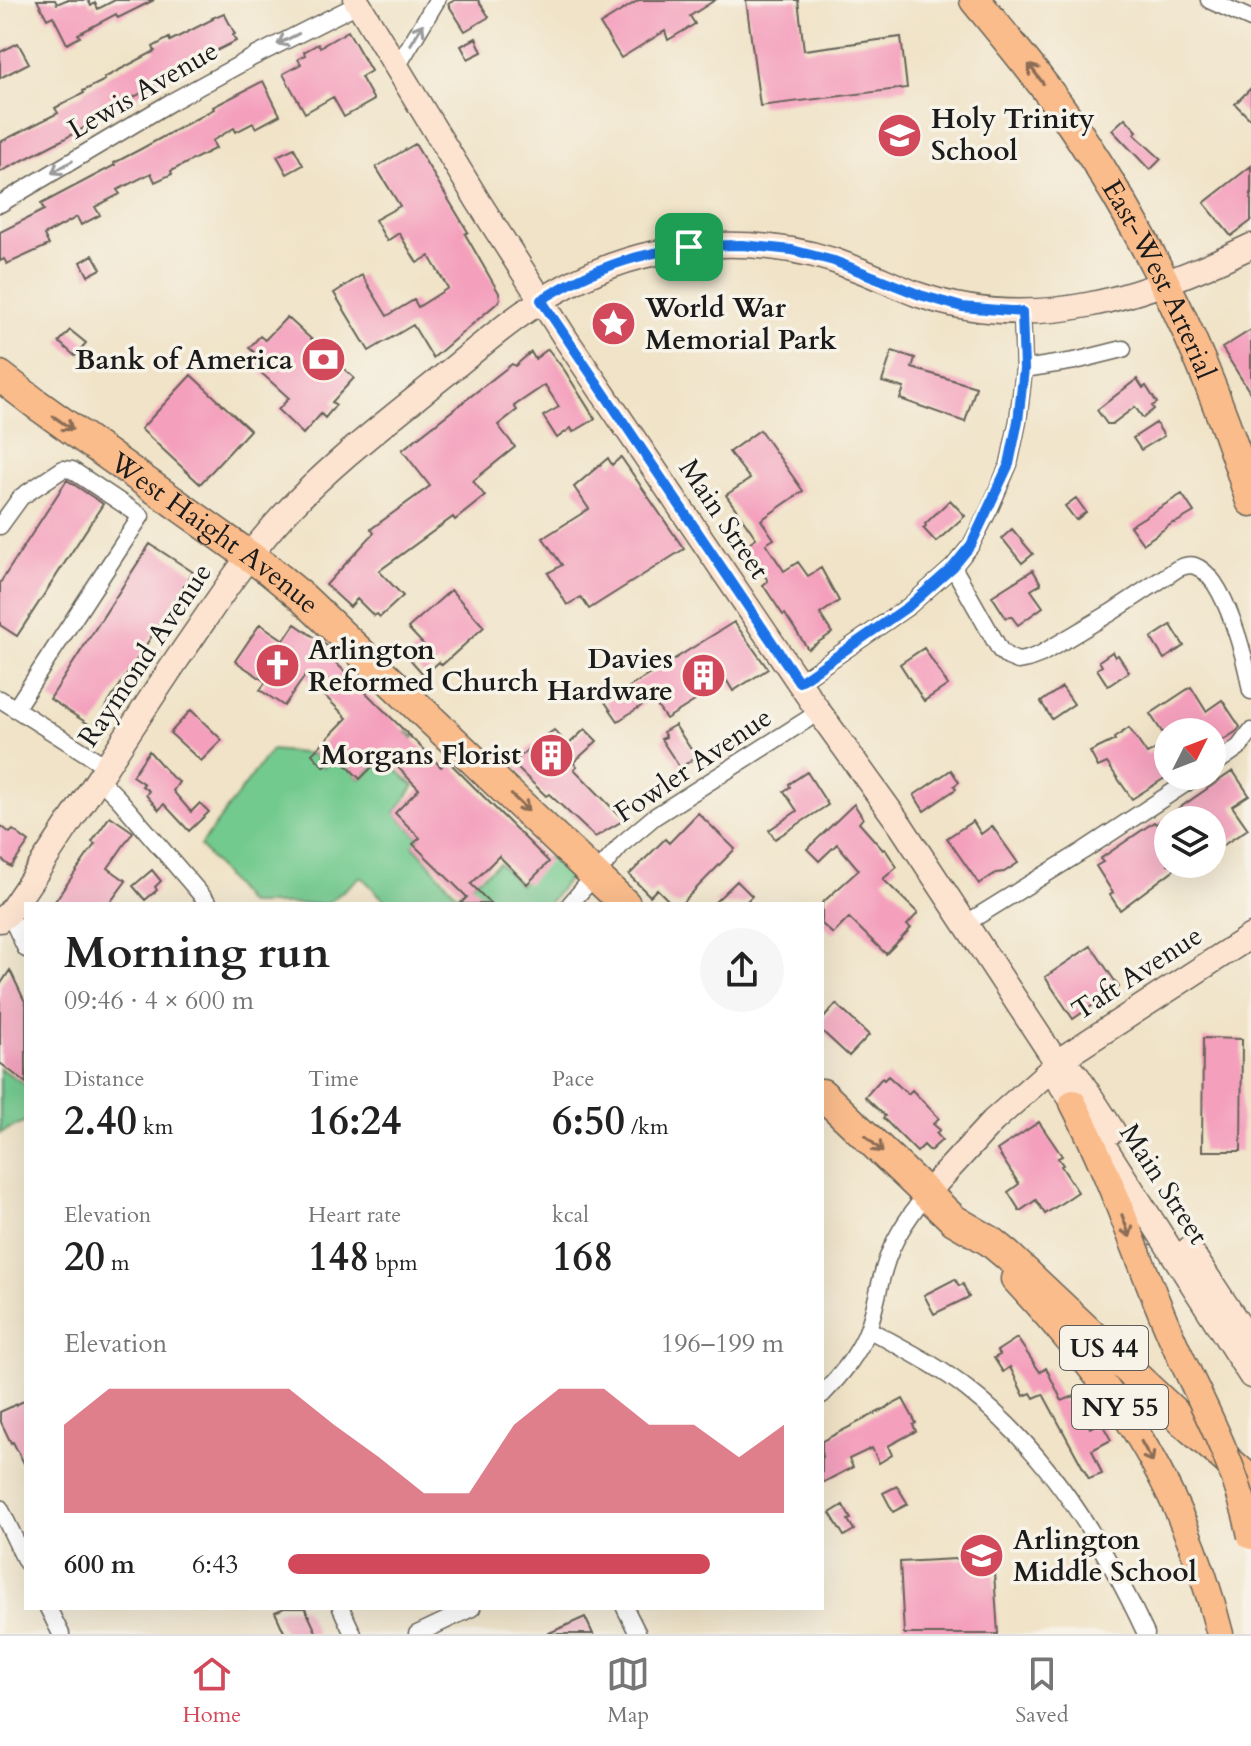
<!DOCTYPE html>
<meta charset="utf-8">
<style>
:root{--surface:#fff;--page:#f6f6f6;--text:#222;--muted:#767676;--line:#e0e0e0;--accent:#d1495b}
body{margin:0;font-family:Cardo,serif;background:var(--page);color:var(--text);height:100vh;display:flex;flex-direction:column;font-size:30px;white-space:nowrap}
*{box-sizing:border-box;margin:0}
p{font-size:26px;color:var(--muted)}
.icon{flex:none;width:44px;height:44px;fill:none;stroke:currentColor;stroke-width:2;stroke-linecap:round;stroke-linejoin:round}
.map{position:relative;flex:1;overflow:hidden}
.sheet{position:absolute;left:24px;top:902px;width:800px;height:708px;display:flex;flex-direction:column;background:var(--surface);border-radius:0px;box-shadow:0 8px 32px #0002}
.sheet>*{flex:none}
.needle{width:52px;rotate:48deg}
.tools{position:absolute;left:1154px;top:718px;display:grid;gap:16px}
.tools a{display:grid;place-items:center;width:72px;height:72px;border-radius:50%;background:var(--surface);box-shadow:0 8px 32px #0002;font-size:40px}
.pin{position:absolute;display:grid;place-items:center;width:68px;height:68px;color:#fff;margin:-34px;border-radius:16px;box-shadow:0 4px 12px #0006}
.round{display:grid;place-items:center;flex:none;width:84px;height:84px;border-radius:42px;background:var(--page)}
.overview{display:flex;align-items:center;justify-content:space-between;height:136px;padding:0 40px}
h1{font-size:44px;font-weight:600;line-height:60px}
.figures{display:grid;grid-template-columns:repeat(3,1fr);gap:12px;height:136px;padding:8px 40px}
.figures div{display:grid;align-content:center}
.figures b{font-size:40px;font-weight:600}
.figures small{font-size:22px;font-weight:400}
.figures p{font-size:22px}
.chart{height:224px;padding:16px 40px}
.chart p{display:flex;justify-content:space-between}
.chart svg{width:100%;height:144px;margin-top:8px;fill:var(--accent);opacity:.7}
ul{padding:0 40px;list-style:none;font-size:26px}
li{display:grid;grid-template-columns:128px 96px 1fr;align-items:center;height:60px}
li i{height:20px;border-radius:10px;background:var(--accent)}
.tab-bar{display:flex;justify-content:space-around;align-items:center;height:112px;border-top:2px solid var(--line);background:var(--surface);font-size:22px;color:var(--muted)}
.tab-bar a{display:grid;justify-items:center;gap:4px}
.tab-bar .on{color:var(--accent)}
.map>svg:first-child{display:block}
.green{fill:#73ca8f;stroke:#487356;stroke-width:2}
.building{fill:#f4a0bd}
.lines{fill:none;stroke-linecap:round;stroke-linejoin:round}
.street-casing{stroke:#666258;stroke-width:19}
.secondary-casing{stroke:#666258;stroke-width:27}
.primary-casing{stroke:#666258;stroke-width:29}
.highway-casing{stroke:#666258;stroke-width:33}
.street{stroke:#fff;stroke-width:16}
.secondary{stroke:#fde4d1;stroke-width:24}
.primary{stroke:#fabc8b;stroke-width:26}
.highway{stroke:#fabc8b;stroke-width:30}
.primary-bridge-casing{stroke:#666258;stroke-width:29;stroke-linecap:butt}
.primary-bridge{stroke:#fabc8b;stroke-width:26}
.oneway{stroke:#999}
.oneway2{stroke:#8b6c54}
.route-casing{stroke:#fff;stroke-width:16}
.route{stroke:#1a73e8;stroke-width:10}
.labels{text-anchor:middle;dominant-baseline:central;stroke-width:7;stroke-linejoin:round;paint-order:stroke}
.shield{fill:#f7f3e8;stroke:#5e5c59;stroke-width:2}
.shield-label{font-size:26px;font-weight:bold;fill:#1c1c1c}
.street-label{font-size:28px;fill:#1c1c1c;stroke:#f7f3e8}
.poi-label{font-size:28px;font-weight:bold;fill:#1c1c1c;stroke:#f7f3e8;text-anchor:start}
</style>
<div class="map">
<svg width="1251" height="1634" viewBox="0 0 1251 1634">
<rect width="100%" height="100%" fill="#f7f3e8"/>
<filter id="ink" filterUnits="userSpaceOnUse"><feTurbulence type="fractalNoise" baseFrequency=".0125" numOctaves="2"/><feDisplacementMap in="SourceGraphic" scale="16" xChannelSelector="R" yChannelSelector="G"/><feConvolveMatrix kernelMatrix="1 2 1 2 8 2 1 2 1" color-interpolation-filters="sRGB"/></filter>
<filter id="wash" filterUnits="userSpaceOnUse"><feTurbulence type="fractalNoise" baseFrequency=".006" numOctaves="4" result="noise"/><feDisplacementMap in="SourceGraphic" scale="32" xChannelSelector="R" yChannelSelector="G"/><feGaussianBlur stdDeviation="1.8" result="paint"/><feColorMatrix in="noise" values="0 0 0 0 0 0 0 0 0 0 0 0 0 0 0 0 0 1.4 0 .05"/><feComposite in="paint" operator="in"/></filter>
<g filter="url(#wash)">
<rect width="100%" height="100%" fill="#f0e3c7"/>
<path class="green" d="M407 732 415 736 389 763 414 786 395 813 420 838 413 845 457 895 499 863 520 885 552 854 571 876 548 904H388L361 876 327 904H248L200 846 271 750 312 754 324 767 336 755 360 779Z
M0 1068 26 1085V1121L0 1133Z"/>
<g id="blocks">
<path class="building" d="M37 0H55L57 4 66 0H88L91 6 95 3 98 9 115 0H154L118 18 116 14 78 34 80 37 67 44 53 16 47 19Z
M455 0H478L489 17 465 31 448 4Z
M639 0H715L690 16 695 24 668 40 665 31 621 58 600 24Z
M746 0H798L804 50 901 37 907 88 760 106Z
M224 13 235 34 233 35 236 41 190 64 138 95 85 123 87 126 62 140 0 172V142L58 113 55 108 84 93 83 91 105 80 104 78 155 51 153 47 169 38 170 41 213 19 212 18Z
M348 31 371 71 361 77 374 100 344 117 333 97 305 113 283 74 301 64 298 59 305 55 304 52 318 44 320 47Z
M476 38 482 52 468 59 461 46Z
M18 43 29 63 0 78V52Z
M263 81 280 115 256 128 253 123 236 132 234 128 212 141 216 148 171 171 172 174 155 182 151 173 117 190 120 194 95 207 100 215 81 225 77 217 44 235 49 245 7 264 4 259 0 261V232L44 210 41 204 115 165 114 163 139 150 214 109 213 107Z
M1251 88V120L1235 104Z
M1125 118 1137 131 1134 134 1161 159 1150 170 1112 130Z
M415 144 468 232 465 234 499 293 500 299 496 304 433 358 413 325 369 351 334 293 362 275 387 316 414 300 418 307 448 288 429 256 417 263 399 233 387 241 375 220 400 206 376 167Z
M294 148 303 165 287 174 277 156Z
M1251 166V221L1231 236 1204 203Z
M93 255 101 269 88 276 81 262Z
M287 317 354 378 332 402 336 405 325 418 321 414 303 434 278 410 289 398 247 360 254 352 249 348 260 336 265 340Z
M70 330 86 343 75 356 59 342Z
M1251 330V394L1222 348Z
M548 349 565 371 595 419 573 432 571 428 557 438 543 416 559 407 545 385 514 406 517 410 498 425 515 447 473 481 485 496 455 520 453 517 379 571 403 596 380 617 377 614 374 616 357 599 350 607 326 585 374 533 371 529 430 486 402 450 512 364 515 366 531 352 535 359Z
M892 351 915 358 912 368 976 387 965 422 900 399 904 388 882 382Z
M191 375 250 430 200 484 141 429Z
M1137 379 1143 388 1146 386 1157 403 1152 406 1154 409 1143 418 1135 407 1112 424H1107L1097 410Z
M1156 423 1164 436 1141 450 1133 438Z
M760 430 803 491 761 520 774 539 766 544 784 571 798 562 808 576 821 568 839 601 820 614 832 633 808 649 785 614 783 615 763 585 768 581 753 557 748 560 740 549 756 538 726 495 750 479 729 452Z
M621 457 684 549 589 609 581 597 567 605 548 573 562 565 543 538 589 509 574 487 608 458 612 465Z
M67 480 103 504 17 636 0 625V583Z
M1182 494 1194 512 1175 523 1174 522 1143 544 1130 526Z
M1076 498 1086 512 1076 520 1065 506Z
M950 500 965 516 936 542 923 528 926 526 925 524Z
M1012 529 1033 554 1022 563 1002 538Z
M150 544 193 572 93 727 50 699Z
M1033 570 1041 584 1031 590 1043 607 1018 625 1011 616 1006 618 992 596Z
M451 590 484 627 442 665 439 662 424 675 407 656 423 644 408 628Z
M734 622 768 669 733 691 727 681 666 719 652 699 618 721 605 702Z
M260 624 284 640 295 624 330 648 334 652 331 658 441 767 447 760 549 862 527 884 499 856 471 884 491 904H460L467 897 413 844 420 838 395 813 419 789 385 754 360 779 336 755 324 767 312 754 347 718 305 676 284 706 260 690 266 682 235 661Z
M1171 625 1184 646 1164 659 1151 638Z
M924 648 948 685 924 701 900 664Z
M1112 652 1115 657 1118 655 1129 672 1108 686 1097 669 1102 666 1099 661Z
M1062 687 1074 704 1052 719 1041 702Z
M1191 687 1206 711 1222 700 1240 727 1237 731 1212 747V732H1162L1150 714Z
M191 710 222 740 201 761 170 733Z
M675 725 696 757 680 768 661 739 666 737 663 732Z
M1129 728 1147 754 1168 743V776L1132 799 1107 763 1098 767 1090 752 1115 740 1114 738Z
M585 729 597 741 573 763 577 766 574 769 624 820 595 837 549 794 546 796 513 764 530 747 554 730 568 745Z
M149 751 172 777 179 782 173 791 191 812 200 803 209 812 189 831 164 804 159 810 146 795 149 791 142 786 144 784 132 776Z
M951 770 959 782 954 786 956 789 924 811 914 795Z
M1233 771 1249 795 1232 806 1248 829 1219 848 1212 838V820H1168V864H1173L1176 868 1120 910 1110 895 1113 893 1096 866 1103 862 1100 859 1154 822 1156 824Z
M807 772 828 805 775 839 769 830 797 811 784 791 790 787 789 784Z
M854 804 863 818 859 823 883 850 885 849 897 867 883 879 918 913 907 925 911 928 886 954 849 918 833 934 822 924V903L859 870 837 844 819 861 807 849Z
M698 813 735 849 681 904H672L657 889 650 896 629 875 665 839 669 843Z
M110 816 133 832 108 868 126 881 109 904H53L95 844 92 842Z
M973 821 981 834 992 826 1018 863 1004 872 996 873 979 884 947 838Z
M0 825 10 833 13 830 29 842 11 867 0 858Z
M152 870 161 881 155 887 157 890 145 900 133 886Z
M737 881 752 896 744 904H713Z
M1091 946 1119 987 1073 1019 1045 977Z
M10 970 26 1004V1083L0 1063V985Z
M836 1004 869 1035 849 1056 822 1031V1020Z
M1203 1038 1242 1039 1241 1151H1202Z
M888 1076 908 1094 912 1090 939 1118 933 1124 940 1130 936 1133 942 1140 930 1151 924 1145 917 1152 883 1118 885 1116 865 1097 882 1078 884 1080Z
M1039 1122 1062 1156 1058 1158 1063 1165 1061 1166 1078 1192 1045 1214 1036 1200 1020 1211 1008 1192 1019 1184 997 1150Z
M955 1279 959 1286 963 1284 969 1297 934 1314 924 1295Z
M1017 1338 1040 1372 1046 1368 1062 1401 1074 1396 1090 1428 1101 1422 1111 1440 1092 1450 1102 1474 1089 1479 1043 1394 1034 1398 1031 1393 1024 1396 1010 1367 1003 1372 994 1358 1000 1355 997 1351Z
M903 1399 916 1423 913 1425 916 1431 888 1446 892 1455 879 1463 872 1448 849 1459 853 1467 822 1483V1441Z
M26 1400V1467L13 1442 11 1443 0 1420V1412Z
M897 1486 908 1504 893 1512 883 1493Z
M843 1505 851 1519 848 1520 854 1530 844 1536 830 1513Z
M993 1557 998 1634H904L900 1562Z
M284 1608H305L317 1634H285L275 1612Z
M585 1617 593 1634H547Z"/>
</g>
</g>
<g filter="url(#ink)">
<use href="#blocks" fill-opacity="0" stroke="#666258" stroke-width="2"/>
<g class="lines">
<defs>
<path id="street" d="M1209 0 1251 19
M397 67 437 0
M0 204 171 102 255 56 358 4
M1024 369 1075 361 1123 349
M0 526 21 497 63 469 72 470 141 516 15 709
M953 567 1000 650 1008 657 1018 661 1028 659 1041 654 1112 612 1177 569C1183 566 1189 564 1195 566 1226 577 1246 662 1251 691
M799 682 909 606 953 567 971 545 990 508 1009 464 1018 421 1024 369 1022 312
M0 699 106 766
M1212 766 1239 747 1251 731
M99 779 118 798 209 904
M570 904 623 843 654 817 819 712
M9 913 26 949
M965 924 1083 851 1197 776
M868 1329C902 1348 937 1365 967 1389 1048 1452 1104 1543 1146 1634
M822 1395C840 1376 859 1354 868 1329 875 1310 878 1289 884 1269 892 1240 908 1218 926 1194
M0 1508 26 1562
M48 1608 61 1634
M341 1608 353 1634
M625 1608 638 1634
M417 1634 472 1608"/>
<path id="secondary" d="M356 0 478 201 566 339 819 712 901 826 1057 1063 1059 1078 1062 1086 1104 1146 1251 1376
M0 920 9 913C67 829 121 742 178 658 211 611 242 561 280 519 329 465 389 420 446 374 472 353 498 330 526 311 597 260 683 237 770 247 799 250 827 257 854 268 876 276 897 287 919 295 1036 335 1145 297 1251 246
M1057 1063 1072 1070 1078 1077 1113 1131
M926 1194 993 1121 1066 1056 1251 936
M1189 1249 1251 1343"/>
<path id="primary" d="M1073 1103C1116 1185 1142 1275 1181 1358
M1014 1279C1051 1319 1088 1361 1119 1406 1166 1474 1200 1554 1220 1634"/>
<g id="highway">
<path id="s1" d="M975 0C1011 44 1047 87 1079 135 1154 247 1211 371 1251 501"/>
<path id="s2" d="M0 376 35 403 269 570 302 597 625 904"/>
<path d="M822 1094 954 1220 990 1241 1008 1256 1185 1423 1251 1481"/>
</g>
</defs>
<use href="#street" class="street-casing"/>
<use href="#secondary" class="secondary-casing"/>
<use href="#primary" class="primary-casing"/>
<use href="#highway" class="highway-casing"/>
<use href="#street" class="street"/>
<use href="#secondary" class="secondary"/>
<use href="#primary" class="primary"/>
<use href="#highway" class="highway"/>
<defs>
<path id="primary-bridge" d="M1181 1358C1209 1416 1238 1473 1251 1536"/>
</defs>
<use href="#primary-bridge" class="primary-bridge-casing"/>
<use href="#primary-bridge" class="primary-bridge"/>
</g>
<defs><path id="oneway-shaft" d="M-6 0H5M1.5-3L5.5 0L1.5 3" fill="none" stroke-width="1.6" stroke-linecap="round" stroke-linejoin="round" transform="scale(2)"/></defs>
<g class="oneway">
<use href="#oneway-shaft" transform="translate(417 34) rotate(-59)"/>
<use href="#oneway-shaft" transform="translate(288 39) rotate(153)"/>
<use href="#oneway-shaft" transform="translate(62 167) rotate(149)"/>
</g>
<g class="oneway2">
<use href="#oneway-shaft" transform="translate(1036 74) rotate(-127)"/>
<use href="#oneway-shaft" transform="translate(63 423) rotate(35)"/>
<use href="#oneway-shaft" transform="translate(520 803) rotate(44)"/>
<use href="#oneway-shaft" transform="translate(874 1144) rotate(44)"/>
<use href="#oneway-shaft" transform="translate(1126 1226) rotate(70)"/>
<use href="#oneway-shaft" transform="translate(1147 1452) rotate(61)"/>
</g>
</g>
<g class="lines" filter="url(#ink)">
<defs>
<path id="route" d="M742 245 792 250 834 261 920 295 962 307 1022 312 1024 369 1018 421 1009 464 971 545 953 567 909 606 799 682 541 300C607 259 664 245 742 245Z"/>
</defs>
<use href="#route" class="route-casing"/>
<use href="#route" class="route"/>
</g>
<defs>
<symbol id="school-disc" viewBox="-11 -11 22 22"><circle r="9.5" fill="#d1495b" stroke="#f7f3e8"/><path d="M0-5L7-2L0 1L-7-2ZM-4 1L0 2.5L4 1V4Q0 6-4 4Z" fill="#fff"/></symbol>
<symbol id="sight-disc" viewBox="-11 -11 22 22"><circle r="9.5" fill="#d1495b" stroke="#f7f3e8"/><path d="M0-6L1.8-2.2L6-1.7L2.9 1.2L3.7 5.4L0 3.3L-3.7 5.4L-2.9 1.2L-6-1.7L-1.8-2.2Z" fill="#fff"/></symbol>
<symbol id="bank-disc" viewBox="-11 -11 22 22"><circle r="9.5" fill="#d1495b" stroke="#f7f3e8"/><path d="M-6-4H6V4H-6ZM0-2.3a2.3 2.3 0 1 0 0 4.6a2.3 2.3 0 1 0 0-4.6Z" fill="#fff"/></symbol>
<symbol id="church-disc" viewBox="-11 -11 22 22"><circle r="9.5" fill="#d1495b" stroke="#f7f3e8"/><path d="M-1.2-6h2.4v3.5h3.3v2.4h-3.3V6h-2.4V-.1h-3.3v-2.4h3.3Z" fill="#fff"/></symbol>
<symbol id="building-disc" viewBox="-11 -11 22 22"><circle r="9.5" fill="#d1495b" stroke="#f7f3e8"/><path d="M-4-6H4V6H1V3H-1V6H-4ZM-2.5-4.3h1.7v1.8h-1.7ZM.8-4.3h1.7v1.8H.8ZM-2.5-1h1.7V.8h-1.7ZM.8-1h1.7V.8H.8Z" fill="#fff"/></symbol>
</defs>
<g fill-rule="evenodd">
<use href="#school-disc" x="874" y="110" width="51" height="51"/>
<use href="#sight-disc" x="588" y="298" width="51" height="51"/>
<use href="#bank-disc" x="298" y="334" width="51" height="51"/>
<use href="#church-disc" x="252" y="640" width="51" height="51"/>
<use href="#building-disc" x="678" y="650" width="51" height="51"/>
<use href="#building-disc" x="526" y="730" width="51" height="51"/>
<use href="#school-disc" x="956" y="1530" width="51" height="51"/>
</g>
<g class="labels">
<g class="shield">
<rect x="1060" y="1326" width="88" height="44" rx="6"/>
<rect x="1072" y="1385" width="96" height="44" rx="6"/>
</g>
<g class="shield-label">
<text x="1104" y="1348">US 44</text>
<text x="1120" y="1407">NY 55</text>
</g>
<g class="street-label">
<text transform="translate(143 90) rotate(-30)">Lewis Avenue</text>
<text stroke="none"><textPath href="#s1" startOffset="336">East-West Arterial</textPath></text>
<text transform="translate(724 519) rotate(56)">Main Street</text>
<text stroke="none"><textPath href="#s2" startOffset="266">West Haight Avenue</textPath></text>
<text transform="translate(145 655) rotate(-56)">Raymond Avenue</text>
<text transform="translate(693 765) rotate(-34)">Fowler Avenue</text>
<text transform="translate(1137 973) rotate(-33)">Taft Avenue</text>
<text transform="translate(1164 1184) rotate(57)">Main Street</text>
</g>
<g class="poi-label">
<text x="931" y="119">Holy Trinity<tspan x="931" dy="32">School</tspan></text>
<text x="645" y="308">World War<tspan x="645" dy="32">Memorial Park</tspan></text>
<text x="293" y="360" text-anchor="end">Bank of America</text>
<text x="308" y="650">Arlington<tspan x="308" dy="32">Reformed Church</tspan></text>
<text x="673" y="659" text-anchor="end">Davies<tspan x="673" dy="32">Hardware</tspan></text>
<text x="521" y="755" text-anchor="end">Morgans Florist</text>
<text x="1013" y="1540">Arlington<tspan x="1013" dy="32">Middle School</tspan></text>
</g>
</g>
</svg>
<div class="tools">
<a><svg class="needle" viewBox="-14 -14 28 28"><path d="M0-13l5 13h-10z" fill="#e53935"/><path d="M0 13l5-13h-10z" fill="#767676"/></svg></a>
<a><svg class="icon" aria-label="layers" viewBox="0 0 24 24"><path d="M12 4l9 5-9 5-9-5zM3 14l9 5 9-5"/></svg></a>
</div>
<div class="pin" style="left:689px;top:247px;background:#1e9e55"><svg class="icon" aria-label="arrive" viewBox="0 0 24 24"><path d="M6 21V4h12l-3 4 3 4H6"/></svg></div>
<section class="sheet">
<div class="overview"><div><h1>Morning run</h1><p>09:46 · 4 × 600 m</p></div><a class="round"><svg class="icon" aria-label="share" viewBox="0 0 24 24"><path d="M12 15V3M7 8l5-5 5 5M5 13v7h14v-7"/></svg></a></div>
<div class="figures">
<div><p>Distance</p><b>2.40<small> km</small></b></div>
<div><p>Time</p><b>16:24</b></div>
<div><p>Pace</p><b>6:50<small> /km</small></b></div>
</div>
<div class="figures">
<div><p>Elevation</p><b>20<small> m</small></b></div>
<div><p>Heart rate</p><b>148<small> bpm</small></b></div>
<div><p>kcal</p><b>168</b></div>
</div>
<div class="chart"><p><span>Elevation</span>196–199 m</p>
<svg viewBox="0 0 160 44" preserveAspectRatio="none"><path d="M0 44V17L10 6L20 6L30 6L40 6L50 6L60 17L70 27L80 38L90 38L100 17L110 6L120 6L130 17L140 17L150 27L160 17V44z"/></svg>
</div>
<ul>
<li><b>600 m</b>6:43<i style="width:85%"></i></li>
</ul>
</section>
</div>
<nav class="tab-bar">
<a class="on"><svg class="icon" aria-label="home" viewBox="0 0 24 24"><path d="M3 11l9-7 9 7M6 9v11h12V9"/></svg>Home</a>
<a><svg class="icon" aria-label="map" viewBox="0 0 24 24"><path d="M3 6l6-2 6 2 6-2v14l-6 2-6-2-6 2zM9 4v14M15 6v14"/></svg>Map</a>
<a><svg class="icon" aria-label="saved" viewBox="0 0 24 24"><path d="M7 4h10v16l-5-4-5 4z"/></svg>Saved</a>
</nav>
